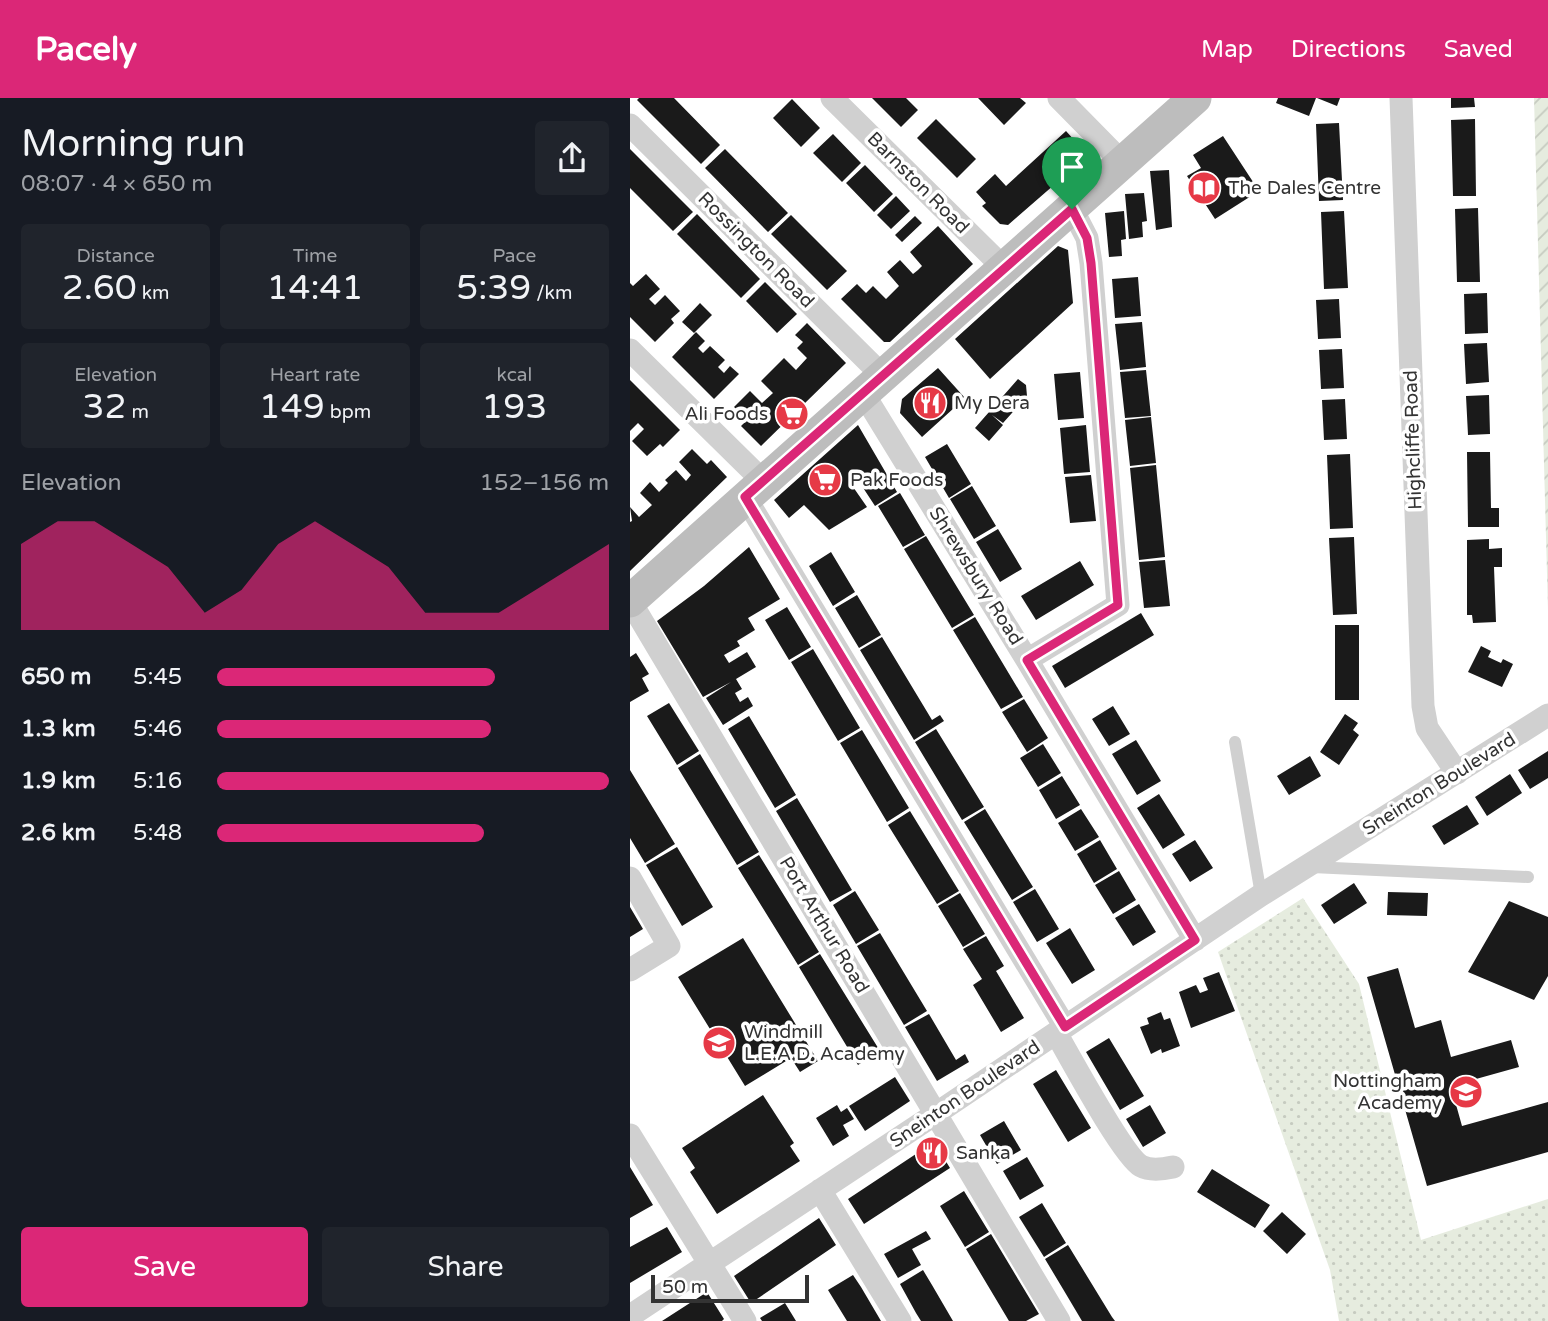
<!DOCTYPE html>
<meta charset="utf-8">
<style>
:root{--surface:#171b24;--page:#20242c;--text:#f1f3f6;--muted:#9ea1a6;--accent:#db2777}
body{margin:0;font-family:"Varela Round",sans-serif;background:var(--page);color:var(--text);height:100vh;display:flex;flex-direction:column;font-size:26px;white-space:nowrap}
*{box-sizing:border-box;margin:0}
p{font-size:23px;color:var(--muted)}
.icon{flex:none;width:38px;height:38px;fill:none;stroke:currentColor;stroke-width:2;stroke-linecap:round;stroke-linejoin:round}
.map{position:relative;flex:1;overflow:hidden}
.details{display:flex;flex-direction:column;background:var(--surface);width:630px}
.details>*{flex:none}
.scale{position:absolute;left:21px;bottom:18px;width:158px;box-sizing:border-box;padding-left:7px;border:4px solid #333;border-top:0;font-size:19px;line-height:24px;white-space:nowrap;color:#333;-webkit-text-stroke:5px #fff;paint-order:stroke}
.pin{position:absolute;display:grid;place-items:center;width:60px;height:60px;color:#fff;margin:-72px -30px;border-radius:50% 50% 50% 0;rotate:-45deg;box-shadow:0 0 7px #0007}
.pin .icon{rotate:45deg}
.round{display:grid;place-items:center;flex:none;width:74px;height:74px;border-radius:7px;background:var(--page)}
.headline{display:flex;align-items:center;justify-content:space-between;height:119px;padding:0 21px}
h1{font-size:38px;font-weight:600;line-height:52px}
.metrics{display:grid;grid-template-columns:repeat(3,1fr);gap:10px;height:119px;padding:7px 21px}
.metrics div{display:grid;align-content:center;border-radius:7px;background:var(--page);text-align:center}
.metrics b{font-size:35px;font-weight:600}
.metrics small{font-size:19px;font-weight:400}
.metrics p{font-size:19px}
.chart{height:196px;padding:14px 21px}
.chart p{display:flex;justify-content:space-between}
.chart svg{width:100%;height:126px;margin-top:7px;fill:var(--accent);opacity:.7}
.button{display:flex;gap:14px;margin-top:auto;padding:14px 21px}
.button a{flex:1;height:80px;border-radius:7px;background:var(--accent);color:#fff;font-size:28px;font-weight:600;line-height:80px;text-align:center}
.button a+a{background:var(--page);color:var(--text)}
ul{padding:0 21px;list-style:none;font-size:23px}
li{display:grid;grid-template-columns:112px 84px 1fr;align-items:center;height:52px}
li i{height:18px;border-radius:9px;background:var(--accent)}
header{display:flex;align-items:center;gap:42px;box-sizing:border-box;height:98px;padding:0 35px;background:var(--accent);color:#fff}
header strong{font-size:33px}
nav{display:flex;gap:38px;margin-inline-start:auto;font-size:24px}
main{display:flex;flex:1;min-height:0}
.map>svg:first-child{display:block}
.park{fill:url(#park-dots)}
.garden{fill:url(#garden-furrows)}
.building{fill:#1a1a1a}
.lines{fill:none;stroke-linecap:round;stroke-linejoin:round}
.lane{stroke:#d0d0d0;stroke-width:12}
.street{stroke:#d0d0d0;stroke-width:23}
.secondary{stroke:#bdbdbd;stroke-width:33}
.route-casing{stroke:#fff;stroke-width:14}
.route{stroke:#db2777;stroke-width:9}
.labels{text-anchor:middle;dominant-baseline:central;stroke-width:7;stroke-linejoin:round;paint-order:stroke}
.street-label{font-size:19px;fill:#333;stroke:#fff}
.poi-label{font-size:19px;fill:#333;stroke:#fff;text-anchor:start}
</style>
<header>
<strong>Pacely</strong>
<nav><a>Map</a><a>Directions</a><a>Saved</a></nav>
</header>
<main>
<section class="details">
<div class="headline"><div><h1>Morning run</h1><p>08:07 · 4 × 650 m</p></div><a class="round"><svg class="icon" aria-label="share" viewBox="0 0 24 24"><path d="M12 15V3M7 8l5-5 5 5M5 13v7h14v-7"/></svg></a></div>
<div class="metrics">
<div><p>Distance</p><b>2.60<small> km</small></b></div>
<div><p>Time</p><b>14:41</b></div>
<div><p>Pace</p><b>5:39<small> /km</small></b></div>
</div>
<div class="metrics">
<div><p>Elevation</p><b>32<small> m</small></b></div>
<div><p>Heart rate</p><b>149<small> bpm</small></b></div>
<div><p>kcal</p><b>193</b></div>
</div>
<div class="chart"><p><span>Elevation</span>152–156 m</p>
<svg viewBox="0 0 160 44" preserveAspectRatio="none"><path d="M0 44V14L10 6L20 6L30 14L40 22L50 38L60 30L70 14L80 6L90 14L100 22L110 38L120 38L130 38L140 30L150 22L160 14V44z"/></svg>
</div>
<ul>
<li><b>650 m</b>5:45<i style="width:71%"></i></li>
<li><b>1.3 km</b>5:46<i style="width:70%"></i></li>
<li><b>1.9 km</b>5:16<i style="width:100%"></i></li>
<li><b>2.6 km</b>5:48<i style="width:68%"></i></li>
</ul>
<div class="button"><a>Save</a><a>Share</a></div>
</section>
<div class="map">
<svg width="918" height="1223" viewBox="0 0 918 1223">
<defs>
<pattern id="park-dots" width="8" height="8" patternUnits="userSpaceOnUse" patternTransform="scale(1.75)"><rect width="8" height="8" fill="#e6ecdf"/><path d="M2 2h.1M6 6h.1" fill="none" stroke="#c6cbc0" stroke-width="1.8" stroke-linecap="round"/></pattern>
<pattern id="garden-furrows" width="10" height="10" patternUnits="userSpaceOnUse" patternTransform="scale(1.75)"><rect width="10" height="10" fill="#e6ecdf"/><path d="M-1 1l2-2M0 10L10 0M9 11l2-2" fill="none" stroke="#c6cbc0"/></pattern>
</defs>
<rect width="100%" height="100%" fill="#fff"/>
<path class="park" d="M673 800 729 886 791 1142 918 1101V1223H709L700 1172 588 854Z"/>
<path class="garden" d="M904 0H918V512Z"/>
<path class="building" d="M9 0H44L90 47 71 66 7 2Z
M242 0H276L288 12 271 29Z
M348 0H390L396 5 374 27Z
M648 0H686L679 18 646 5Z
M687 0H710L707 8Z
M821 0H844L845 9 821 10Z
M162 1 190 30 171 49 143 20Z
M306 21 346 61 327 80 287 40Z
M845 21 846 98H823L821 22Z
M709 25 713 102 689 103 686 26Z
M436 33 455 54V60L378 127 370 126 352 108 356 105 346 94 365 76 376 88Z
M203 36 231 65 212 84 183 55Z
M593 38 629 93 585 121 557 78 571 70 563 57Z
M0 51 63 114 43 133 0 90Z
M95 51 158 115 138 134 75 70Z
M235 67 263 96 244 114 216 85Z
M539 72 542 129 526 132 520 73Z
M514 95 517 123 512 124 513 139 499 141 495 96Z
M266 98 280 113 261 131 247 117Z
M848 110 850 184H827L825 111Z
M494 113 496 141 491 142 492 158 479 159 475 115Z
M714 113 718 190 694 191 691 114Z
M67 116 130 181 111 200 47 136Z
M161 117 217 173 197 192 141 136Z
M285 118 292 125 272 144 265 137Z
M308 128 343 166 260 244H254L211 201 227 186 236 195 243 188 256 201 269 188 257 174 270 162 283 176 288 172 292 168 280 154Z
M428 148 438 152 443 205 360 281 325 241Z
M16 176 30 191 19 201 25 207 35 197 50 213 41 221 44 225 25 244 0 219V185L3 188Z
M508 179 511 218 485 220 482 181Z
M135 184 167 216 147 235 116 203Z
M857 195 858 235 835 236 834 196Z
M709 201 711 240 688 241 686 202Z
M70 205 82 217 64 235 52 224Z
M512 224 516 269 490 272 485 226Z
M177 225 216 265 131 348 111 328 117 322 104 309 120 293 132 305 143 295 131 283 154 260 166 272 177 260 167 250 173 244 165 237Z
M66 234 75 243 68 250 73 255 80 248 95 262 88 269 94 275 100 268 109 276 84 301 42 259Z
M857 245 859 284 836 286 834 246Z
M712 251 714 290 691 291 689 252Z
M308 270 335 300 292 339 270 315 272 301Z
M516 272 521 318 495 320 490 274Z
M450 274 454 320 428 322 424 276Z
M388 281 396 287 397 298 373 325 362 317 373 327 359 343 345 330Z
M0 282 50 332 33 349 30 346 17 358 2 343 14 331 8 325 0 333Z
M859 297 860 336 838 337 836 298Z
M715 301 717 341 694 342 692 302Z
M521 319 526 365 500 368 495 322Z
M228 327 267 394 245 408 226 379 221 386 237 409 199 432 174 407 159 420 144 402Z
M456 327 460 374 434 376 430 330Z
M317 346 341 386 319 400 295 359Z
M62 351 77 366 81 362 97 379 0 473V424L2 423 0 409 9 419 22 407 10 395 20 384 29 394 38 385 35 382 46 372 56 383 61 377 49 364Z
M837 354H860L861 410H869V429H838Z
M720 356 723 430 700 431 697 357Z
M526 367 535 459 509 462 500 370Z
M461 377 466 423 440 425 435 379Z
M342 388 366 428 344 441 320 401Z
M270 395 295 437 273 449 248 408Z
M368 431 392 471 370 484 346 444Z
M296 438 344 517 322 530 274 451Z
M724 439 727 516 703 517 699 440Z
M859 441V451L872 450V469H864L866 524 843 525 842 517H837V442Z
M119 449 150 501 118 520 125 532 107 543 110 548 94 557 99 565 117 554 126 569 106 581 112 591 105 595 110 604 118 599 123 608 93 627 76 600 101 584 73 599 27 523 74 488Z
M201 454 225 494 203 508 179 468Z
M535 462 540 508 514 510 509 464Z
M450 463 464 487 406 522 391 498Z
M227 497 251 537 229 550 205 510Z
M157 509 181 549 159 562 135 522Z
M511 515 524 537 435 590 422 568Z
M345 519 393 599 371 611 323 532Z
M705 527H729V602H705Z
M252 539 302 622 310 617 314 623 284 642 230 552Z
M851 548 861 553 858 559 871 565 873 561 883 566 872 589 838 574Z
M183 551 230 630 208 643 161 564Z
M6 555 19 576 12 580 19 593 0 604V559Z
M394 601 418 640 397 654 372 614Z
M39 605 69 653 47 667 17 618Z
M483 608 500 636 479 648 462 621Z
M715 616 728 625 723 632 729 637 709 667 690 654Z
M119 618 166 697 145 710 98 631Z
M306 631 354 709 332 722 285 644Z
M232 632 279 710 257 724 210 645Z
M506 642 531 683 507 697 482 656Z
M413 646 431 675 408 689 390 660Z
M918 653V680L900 691 888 672Z
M70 656 129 754 107 767 48 670Z
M680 658 691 678 659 697 647 678Z
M0 672 45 746 15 765 0 740Z
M880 676 892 695 857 718 845 699Z
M432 678 450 707 426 721 409 692Z
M529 696 555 737 533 751 507 710Z
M167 700 222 792 200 804 146 713Z
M837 707 849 726 814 747 802 728Z
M355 711 403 789 382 802 334 724Z
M451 711 469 739 445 753 428 725Z
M280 713 329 793 307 806 258 727Z
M470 742 487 771 464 785 447 756Z
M565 742 583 770 560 784 542 756Z
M47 749 83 809 52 828 16 767Z
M129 757 189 854 168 867 108 770Z
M489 773 506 802 483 816 465 787Z
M724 785 737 805 704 826 691 807Z
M405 791 429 831 407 844 383 804Z
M225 793 249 832 226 846 203 807Z
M758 794 798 795 797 818 757 817Z
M330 795 355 836 333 849 308 808Z
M879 803 918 819V878L904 902 838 874Z
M509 806 526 834 503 848 485 820Z
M0 809 13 831 0 839Z
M440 830 465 872 442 886 416 845Z
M250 835 297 913 274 927 227 848Z
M356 838 374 868 366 873 394 920 371 934 343 887 352 881 333 851Z
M113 840 188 963 170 974 161 960 115 988 48 879Z
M190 856 250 953 228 967 169 869Z
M768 870 785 930 811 922 821 959 881 942 889 969 846 981 850 996 825 1003 832 1028 918 1004V1054L797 1088 737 879Z
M589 874 605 913 561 930 549 894 566 887 570 895 578 892 573 880Z
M531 914 534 922 540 920 550 948 532 955 531 951 521 956 510 929 519 926 517 920Z
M299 916 326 962 335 956 339 964 307 983 275 929Z
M479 940 514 998 490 1012 456 954Z
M426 972 461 1030 438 1044 403 986Z
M265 979 280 1003 235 1033 219 1008Z
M133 997 164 1045 160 1048 170 1063 87 1116 60 1074 65 1070 52 1050Z
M207 1007 211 1014 217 1010 224 1021 213 1027 219 1038 203 1048 186 1020Z
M520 1007 536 1035 513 1049 496 1021Z
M374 1023 391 1052 367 1066 350 1037Z
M304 1044 320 1070 234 1126 218 1101Z
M397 1059 414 1088 390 1102 373 1073Z
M0 1069 23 1107 0 1120Z
M582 1071 640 1107 625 1130 567 1094Z
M334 1093 359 1134 335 1149 310 1108Z
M412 1105 436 1145 414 1159 389 1119Z
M652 1114 676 1136 657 1156 633 1133Z
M189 1120 206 1147 121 1205 104 1178Z
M37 1129 52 1154 0 1185V1149Z
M296 1133 301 1141 282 1151 291 1167 268 1180 254 1156Z
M361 1136 409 1216 396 1223H379L336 1151Z
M438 1147 482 1219 485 1223H452L433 1191 415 1161Z
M293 1172 302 1187 323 1223H291L286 1215 270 1186Z
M223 1177 231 1189 251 1223H217L198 1192Z
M77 1194 94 1221 92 1223H32Z
M155 1205 166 1223H132L130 1220Z"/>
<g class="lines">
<path class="lane" d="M605 644 631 797
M682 769 898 779"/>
<path class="street" d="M202 0 374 170
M429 0 493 65
M771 0 793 608 797 630 827 675
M0 27 252 277
M0 252 133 383
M233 295 397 562 565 842
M115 399 435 929
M0 503 429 1223
M397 562 488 507 461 165 457 140 442 111
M0 780 39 848 0 872
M426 935C440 959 493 1058 511 1068 520 1073 534 1071 543 1069
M0 1037 115 1223
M190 1092 270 1223
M0 1218 307 1015 631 797 918 617"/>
<path class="secondary" d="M0 503 565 0"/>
</g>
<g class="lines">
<defs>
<path id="route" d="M442 111 457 140 461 165 488 507 397 562 565 842 435 929 115 399Z"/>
</defs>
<use href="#route" class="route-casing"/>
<use href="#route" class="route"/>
</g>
<defs>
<symbol id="library-disc" viewBox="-11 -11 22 22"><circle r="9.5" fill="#e63946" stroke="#fff"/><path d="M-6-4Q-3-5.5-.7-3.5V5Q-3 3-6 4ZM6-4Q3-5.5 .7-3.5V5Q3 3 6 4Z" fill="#fff"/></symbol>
<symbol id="restaurant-disc" viewBox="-11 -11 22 22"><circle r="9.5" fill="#e63946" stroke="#fff"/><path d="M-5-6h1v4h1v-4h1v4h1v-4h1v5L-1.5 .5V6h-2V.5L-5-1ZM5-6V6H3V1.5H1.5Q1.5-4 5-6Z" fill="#fff"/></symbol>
<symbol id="supermarket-disc" viewBox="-11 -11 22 22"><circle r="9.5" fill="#e63946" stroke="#fff"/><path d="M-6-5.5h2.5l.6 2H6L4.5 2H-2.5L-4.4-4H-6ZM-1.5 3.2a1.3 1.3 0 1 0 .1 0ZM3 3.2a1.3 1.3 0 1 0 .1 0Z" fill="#fff"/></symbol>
<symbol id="school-disc" viewBox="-11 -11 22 22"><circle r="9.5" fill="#e63946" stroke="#fff"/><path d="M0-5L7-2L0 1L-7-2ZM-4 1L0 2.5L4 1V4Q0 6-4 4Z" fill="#fff"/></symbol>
</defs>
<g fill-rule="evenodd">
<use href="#library-disc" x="555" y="71" width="38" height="38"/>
<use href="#restaurant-disc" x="281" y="286" width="38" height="38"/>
<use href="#supermarket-disc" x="143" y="297" width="38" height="38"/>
<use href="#supermarket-disc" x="176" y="363" width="38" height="38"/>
<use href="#school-disc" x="70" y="926" width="38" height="38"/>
<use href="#school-disc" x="817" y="975" width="38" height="38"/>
<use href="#restaurant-disc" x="283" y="1036" width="38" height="38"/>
</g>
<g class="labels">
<g class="street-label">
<text transform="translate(288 85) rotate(45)">Barnston Road</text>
<text transform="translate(126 152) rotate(45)">Rossington Road</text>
<text transform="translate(783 342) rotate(-92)">Highcliffe Road</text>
<text transform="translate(346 478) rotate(58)">Shrewsbury Road</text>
<text transform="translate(809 686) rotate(-32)">Sneinton Boulevard</text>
<text transform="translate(194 827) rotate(59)">Port Arthur Road</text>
<text transform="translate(335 996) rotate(-34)">Sneinton Boulevard</text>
</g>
<g class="poi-label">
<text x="598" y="90">The Dales Centre</text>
<text x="324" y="305">My Dera</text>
<text x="138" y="316" text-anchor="end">Ali Foods</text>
<text x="220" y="382">Pak Foods</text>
<text x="114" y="934">Windmill<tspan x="114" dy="22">L.E.A.D. Academy</tspan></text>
<text x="812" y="983" text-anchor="end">Nottingham<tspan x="812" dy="22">Academy</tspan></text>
<text x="326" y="1055">Sanka</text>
</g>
</g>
</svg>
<div class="scale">50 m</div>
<div class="pin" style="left:442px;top:111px;background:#1e9e55"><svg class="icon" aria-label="arrive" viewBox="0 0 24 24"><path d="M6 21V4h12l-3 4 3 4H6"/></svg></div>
</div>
</main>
